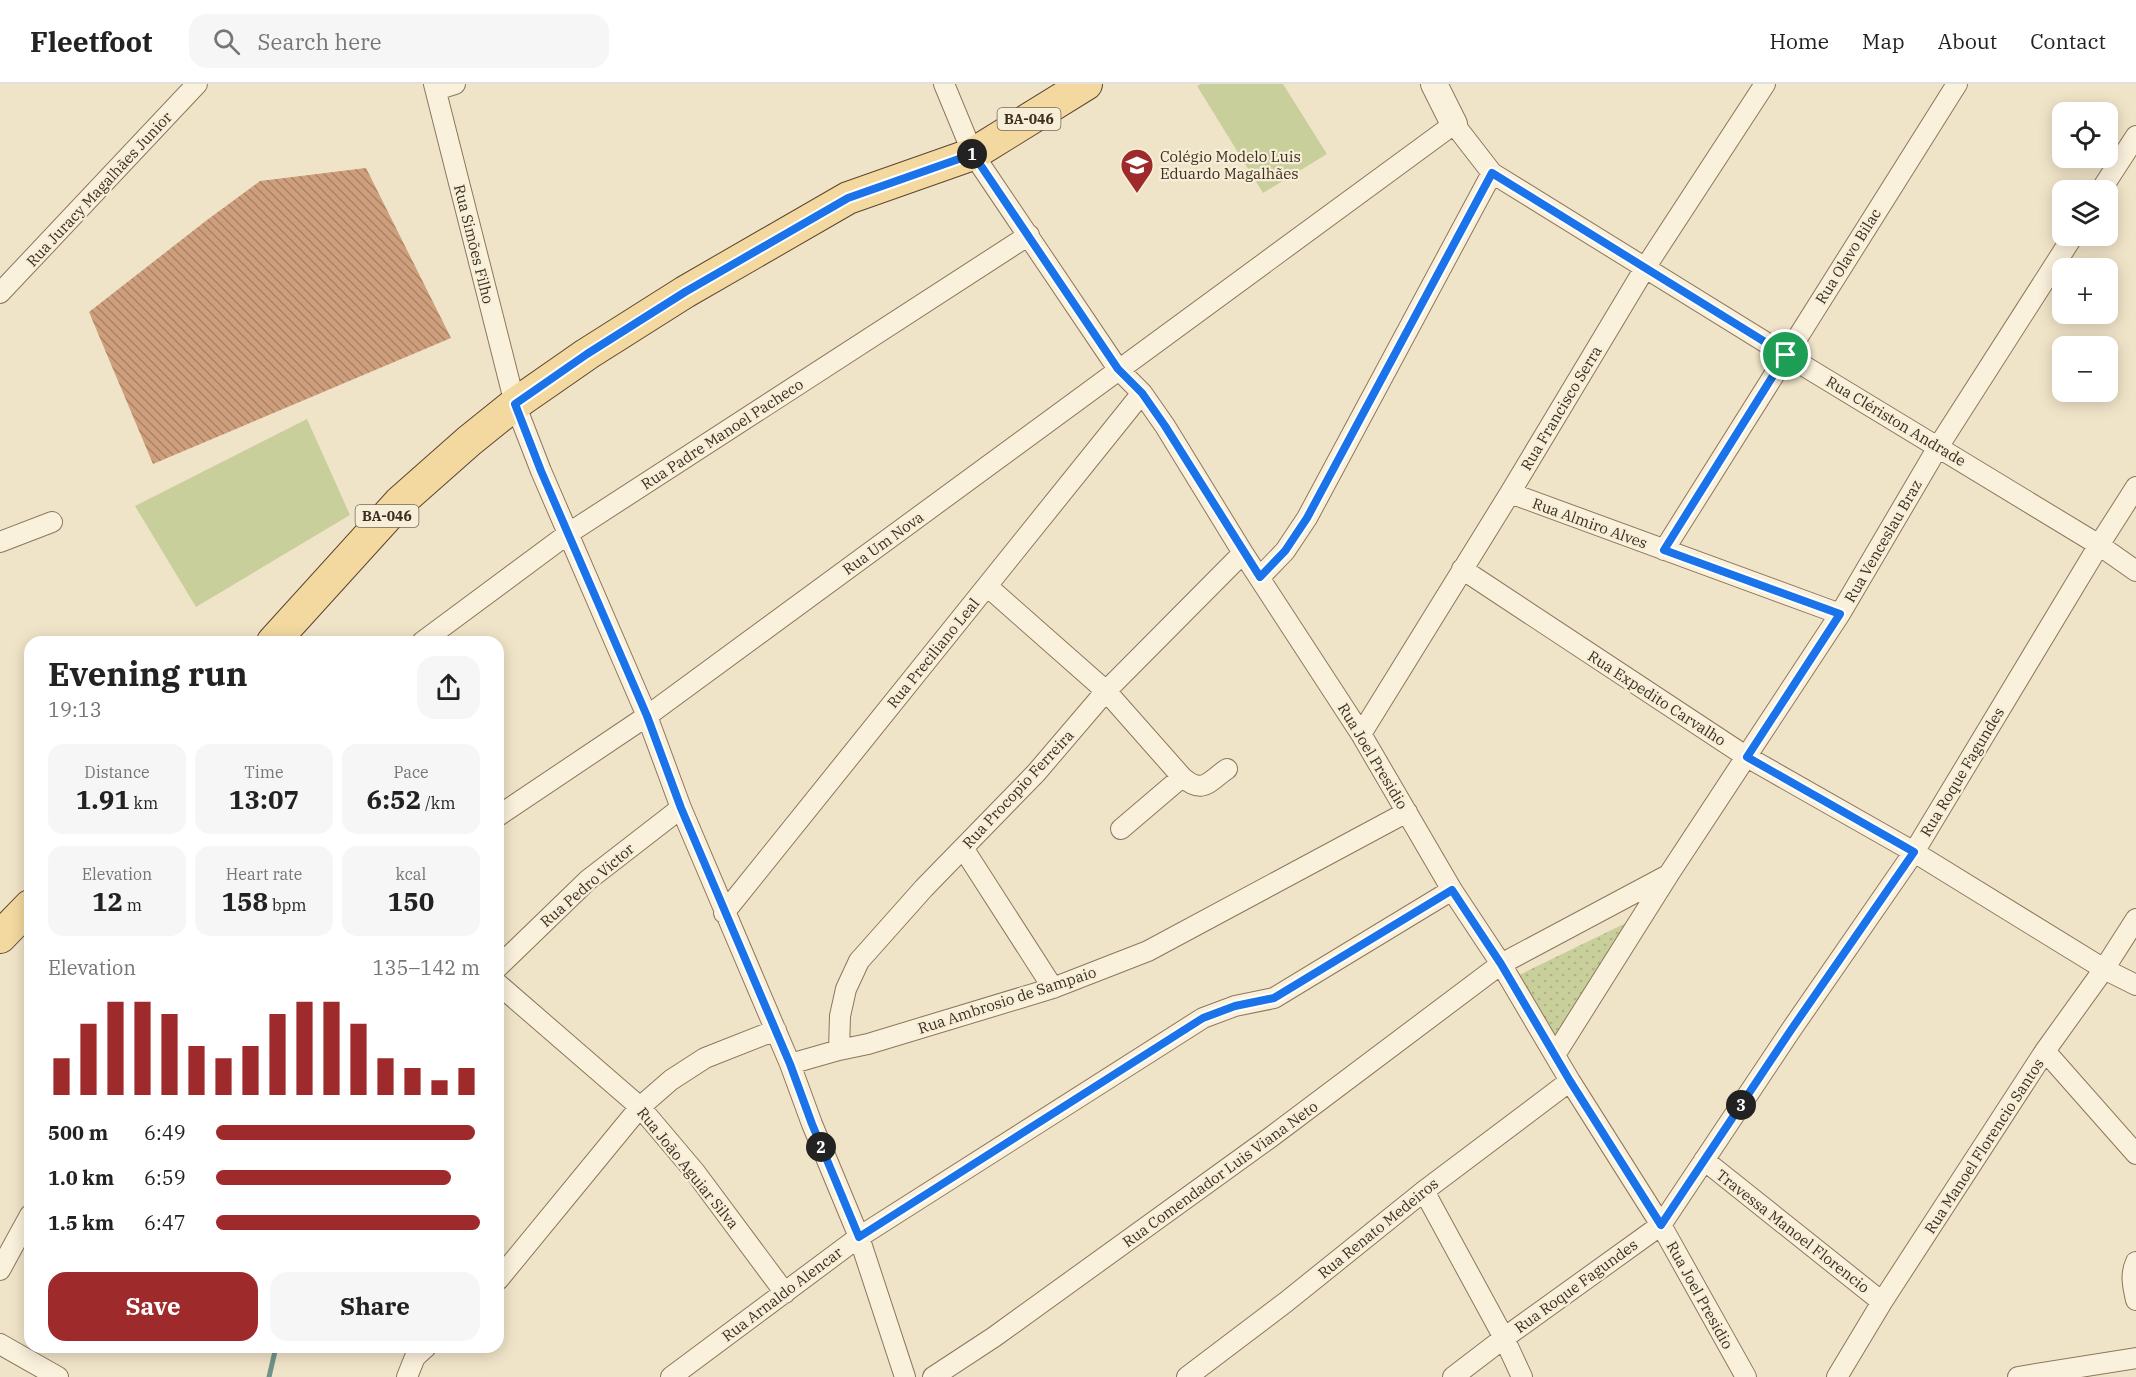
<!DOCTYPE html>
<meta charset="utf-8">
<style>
:root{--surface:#fff;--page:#f6f6f6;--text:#222;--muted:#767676;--line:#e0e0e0;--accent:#9e2a2b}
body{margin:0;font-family:"IBM Plex Serif",serif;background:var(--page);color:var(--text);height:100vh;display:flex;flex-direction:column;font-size:22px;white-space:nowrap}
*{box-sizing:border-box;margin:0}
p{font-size:20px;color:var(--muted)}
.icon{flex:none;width:33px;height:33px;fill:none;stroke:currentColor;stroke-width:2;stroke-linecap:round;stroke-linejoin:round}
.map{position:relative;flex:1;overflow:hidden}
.details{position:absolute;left:24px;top:552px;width:480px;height:717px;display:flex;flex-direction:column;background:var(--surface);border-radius:18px;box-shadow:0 3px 15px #0003}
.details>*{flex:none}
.fabs{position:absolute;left:2052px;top:18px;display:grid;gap:12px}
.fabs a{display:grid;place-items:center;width:66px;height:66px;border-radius:12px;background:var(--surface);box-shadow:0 3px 15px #0003;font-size:30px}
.pin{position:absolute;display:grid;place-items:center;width:51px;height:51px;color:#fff;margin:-26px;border:3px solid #fff;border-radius:50%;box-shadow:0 2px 6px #0007}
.km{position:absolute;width:30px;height:30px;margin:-15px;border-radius:50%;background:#222;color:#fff;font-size:16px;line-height:30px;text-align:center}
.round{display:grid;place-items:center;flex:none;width:63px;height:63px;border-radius:18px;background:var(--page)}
.overview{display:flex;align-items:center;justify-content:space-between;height:102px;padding:0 24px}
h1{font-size:33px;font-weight:700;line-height:45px}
.figures{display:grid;grid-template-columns:repeat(3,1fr);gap:9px;height:102px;padding:6px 24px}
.figures div{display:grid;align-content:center;border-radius:15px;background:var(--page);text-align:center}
.figures b{font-size:26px;font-weight:700}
.figures small{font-size:16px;font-weight:400}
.figures p{font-size:16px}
.chart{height:168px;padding:12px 24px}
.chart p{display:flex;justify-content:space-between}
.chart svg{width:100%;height:108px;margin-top:6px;stroke:var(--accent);stroke-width:6}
.primary-button{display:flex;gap:12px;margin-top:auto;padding:12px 24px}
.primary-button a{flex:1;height:69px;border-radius:18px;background:var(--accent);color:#fff;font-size:24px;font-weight:700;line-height:69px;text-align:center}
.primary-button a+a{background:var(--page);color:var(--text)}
ul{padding:0 24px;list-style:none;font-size:20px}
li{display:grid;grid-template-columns:96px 72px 1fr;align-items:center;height:45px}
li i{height:15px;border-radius:8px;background:var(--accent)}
header{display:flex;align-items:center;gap:36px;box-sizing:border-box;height:84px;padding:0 30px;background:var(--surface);border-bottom:2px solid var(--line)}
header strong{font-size:28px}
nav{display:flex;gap:33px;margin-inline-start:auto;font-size:21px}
.search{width:420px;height:54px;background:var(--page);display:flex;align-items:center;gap:15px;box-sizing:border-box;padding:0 21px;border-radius:18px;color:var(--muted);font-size:22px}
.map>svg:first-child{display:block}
.grass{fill:url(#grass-dots)}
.garden{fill:#c9cf9b}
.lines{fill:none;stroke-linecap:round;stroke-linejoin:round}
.stream{stroke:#6f938a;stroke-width:5}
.building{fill:url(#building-back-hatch)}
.minor-casing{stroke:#8d765c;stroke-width:22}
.tertiary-casing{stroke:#8d765c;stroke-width:28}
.primary-casing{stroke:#5b4430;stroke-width:34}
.minor{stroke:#faf1dc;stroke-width:20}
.tertiary{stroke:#faf1dc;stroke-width:26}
.primary{stroke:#f3d9a0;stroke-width:32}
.route-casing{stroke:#fff;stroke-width:12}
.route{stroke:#1a73e8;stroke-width:8}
.labels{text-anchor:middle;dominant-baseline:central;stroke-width:4.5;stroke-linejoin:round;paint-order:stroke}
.shield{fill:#f7eed8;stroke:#756857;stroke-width:1.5}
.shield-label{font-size:14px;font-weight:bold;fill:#3d2e20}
.poi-label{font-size:15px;fill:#3d2e20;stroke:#f7eed8;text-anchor:start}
.street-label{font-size:15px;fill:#3d2e20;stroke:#f7eed8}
</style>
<header>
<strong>Fleetfoot</strong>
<div class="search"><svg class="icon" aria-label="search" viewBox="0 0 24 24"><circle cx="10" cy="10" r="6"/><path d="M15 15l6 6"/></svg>Search here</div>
<nav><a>Home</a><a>Map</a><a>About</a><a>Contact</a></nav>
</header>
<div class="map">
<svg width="2136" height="1293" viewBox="0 0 2136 1293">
<defs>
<pattern id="grass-dots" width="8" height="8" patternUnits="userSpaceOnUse" patternTransform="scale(1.5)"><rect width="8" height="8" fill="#c9cf9b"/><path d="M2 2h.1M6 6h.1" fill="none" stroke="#aeb285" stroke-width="1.8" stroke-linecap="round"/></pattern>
<pattern id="building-back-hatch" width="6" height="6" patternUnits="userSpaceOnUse" patternTransform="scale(1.5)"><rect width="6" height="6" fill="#cf9f7d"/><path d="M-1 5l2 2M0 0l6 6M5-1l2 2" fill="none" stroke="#a98266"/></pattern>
</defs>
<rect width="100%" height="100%" fill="#f0e4c8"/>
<path class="grass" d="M1630 837 1554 952 1515 893Z"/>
<path class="garden" d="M1201 0H1283L1327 70 1263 109 1197 2Z
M307 335 350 431 196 523 135 422Z"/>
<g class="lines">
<path class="stream" d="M269 1293 276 1263"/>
</g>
<path class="building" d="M366 84 451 254 153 380 89 228 207 136 260 97Z"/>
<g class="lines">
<defs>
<path id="minor" d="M434 0 515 320 541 387 647 632 681 724 790 980 812 1040 859 1153 905 1293
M944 0 973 70 1118 285 1142 309 1165 342 1243 469 1361 650 1452 806 1501 880 1570 997 1661 1141 1746 1293
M436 6 455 0
M2101 106 2136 52
M0 209 197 0
M1510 409 1840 530
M0 458 52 438
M1664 466 1957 0
M1462 485 1747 673 1914 768 2104 885 2136 901
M1260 493 1285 467 1307 434 1492 89
M987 502 1106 607 1182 693C1203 711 1208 698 1227 685
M422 558 569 449 1029 151
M1361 650 1510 409 1645 184 1765 0
M498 732 647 632 1454 40 1492 89 1786 271 2099 461 2136 487
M1121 745 1182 693
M963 764 1053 904
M724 829 1142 309
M498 883 588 796 681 724
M498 900 640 1023 695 1088 785 1209
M839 966 840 932 846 905 859 877 924 804 1036 689 1106 607 1243 469
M2045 967 2136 1070
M1555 971 1669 790 1840 530 1938 363 2073 152
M790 980 839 966 868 960 1053 904 1148 867 1407 728
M1704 1076 1882 1218
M1424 1107 1504 1254 1522 1293
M2136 1178C2130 1191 2133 1202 2136 1216
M0 1186 30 1131
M498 1196 640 1023 671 996 705 974 776 946
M0 1260 58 1293
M407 1293 415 1273 426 1263
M671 1293 859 1153 1203 934 1235 922 1274 914 1452 806
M933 1293 994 1253 1271 1053 1501 880 1668 791
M1187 1293 1286 1218 1424 1107 1570 997
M1453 1293 1504 1254 1661 1141 1791 946 1914 768 2099 461 2136 403
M1837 1293 1882 1218 2045 967 2104 885 2136 835
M2018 1293 2136 1274"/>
<path id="tertiary" d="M1434 0 1454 40"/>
<path id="primary" d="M273 558 400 418 469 357 515 320 587 270 685 208 848 114 973 70 1086 0
M0 853 30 822"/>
</defs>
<use href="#minor" class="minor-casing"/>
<use href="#tertiary" class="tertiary-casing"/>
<use href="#primary" class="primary-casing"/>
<use href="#minor" class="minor"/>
<use href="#tertiary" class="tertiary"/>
<use href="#primary" class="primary"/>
</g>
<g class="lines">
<defs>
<path id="route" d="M973 70 1118 285 1142 309 1165 342 1260 493 1285 467 1307 434 1492 89 1786 271 1664 466 1840 530 1747 673 1914 768 1791 946 1661 1141 1570 997 1501 880 1452 806 1274 914 1235 922 1203 934 859 1153 812 1040 790 980 681 724 647 632 541 387 515 320 587 270 685 208 848 114Z"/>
</defs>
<use href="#route" class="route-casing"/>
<use href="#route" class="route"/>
</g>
<defs>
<symbol id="school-pin" viewBox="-11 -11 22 30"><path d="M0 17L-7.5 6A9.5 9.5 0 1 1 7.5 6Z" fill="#9e2a2b" stroke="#f7eed8"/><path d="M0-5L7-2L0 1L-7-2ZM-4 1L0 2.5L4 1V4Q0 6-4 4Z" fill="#fff"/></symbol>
</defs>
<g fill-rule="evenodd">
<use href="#school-pin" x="1118" y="62" width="38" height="52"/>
</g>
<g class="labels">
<g class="shield">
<rect x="997.5" y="24" width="63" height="22" rx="4.5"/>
<rect x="355.5" y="421" width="63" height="22" rx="4.5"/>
</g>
<g class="shield-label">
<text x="1029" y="35">BA-046</text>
<text x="387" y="432">BA-046</text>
</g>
<g class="poi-label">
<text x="1160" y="72">Colégio Modelo Luis<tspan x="1160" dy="17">Eduardo Magalhães</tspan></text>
</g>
<g class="street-label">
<text transform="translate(99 105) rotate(-47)">Rua Juracy Magalhães Junior</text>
<text transform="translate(474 160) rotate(76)">Rua Simões Filho</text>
<text transform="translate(1848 172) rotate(-58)">Rua Olavo Bilac</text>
<text transform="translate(1561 324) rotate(-59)">Rua Francisco Serra</text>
<text transform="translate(1896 337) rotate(31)">Rua Clériston Andrade</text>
<text transform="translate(722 350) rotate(-33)">Rua Padre Manoel Pacheco</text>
<text transform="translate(1590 439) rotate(20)">Rua Almiro Alves</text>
<text transform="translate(1883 457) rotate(-60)">Rua Venceslau Braz</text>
<text transform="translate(883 459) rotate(-36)">Rua Um Nova</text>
<text transform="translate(933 569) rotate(-51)">Rua Preciliano Leal</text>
<text transform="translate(1657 614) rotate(33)">Rua Expedito Carvalho</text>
<text transform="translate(1373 672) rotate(59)">Rua Joel Presidio</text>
<text transform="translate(1962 688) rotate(-59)">Rua Roque Fagundes</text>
<text transform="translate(1018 705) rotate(-47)">Rua Procopio Ferreira</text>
<text transform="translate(587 801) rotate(-41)">Rua Pedro Victor</text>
<text transform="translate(1007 916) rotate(-18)">Rua Ambrosio de Sampaio</text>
<text transform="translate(1984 1062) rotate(-57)">Rua Manoel Florencio Santos</text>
<text transform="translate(688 1084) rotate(51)">Rua João Aguiar Silva</text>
<text transform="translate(1220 1090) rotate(-36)">Rua Comendador Luis Viana Neto</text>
<text transform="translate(1378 1144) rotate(-39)">Rua Renato Medeiros</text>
<text transform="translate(1793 1147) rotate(38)">Travessa Manoel Florencio</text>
<text transform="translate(1576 1202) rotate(-36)">Rua Roque Fagundes</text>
<text transform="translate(782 1210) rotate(-37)">Rua Arnaldo Alencar</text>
<text transform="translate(1700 1211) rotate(61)">Rua Joel Presidio</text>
</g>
</g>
</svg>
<div class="fabs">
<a><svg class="icon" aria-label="locate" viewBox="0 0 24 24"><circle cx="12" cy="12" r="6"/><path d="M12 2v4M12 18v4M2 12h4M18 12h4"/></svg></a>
<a><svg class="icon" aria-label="layers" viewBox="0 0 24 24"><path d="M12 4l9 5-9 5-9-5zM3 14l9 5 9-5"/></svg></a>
<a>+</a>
<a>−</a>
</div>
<div class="pin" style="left:1786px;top:271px;background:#1e9e55"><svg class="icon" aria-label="arrive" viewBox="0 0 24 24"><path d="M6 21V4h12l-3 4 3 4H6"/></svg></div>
<b class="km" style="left:972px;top:70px">1</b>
<b class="km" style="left:821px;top:1063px">2</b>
<b class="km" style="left:1741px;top:1021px">3</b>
<section class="details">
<div class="overview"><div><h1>Evening run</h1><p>19:13</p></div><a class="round"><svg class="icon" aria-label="share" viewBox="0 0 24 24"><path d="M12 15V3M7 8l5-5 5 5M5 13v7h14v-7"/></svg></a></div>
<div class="figures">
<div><p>Distance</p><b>1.91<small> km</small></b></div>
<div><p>Time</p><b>13:07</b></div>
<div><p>Pace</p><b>6:52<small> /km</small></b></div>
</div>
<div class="figures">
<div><p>Elevation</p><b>12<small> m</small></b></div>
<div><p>Heart rate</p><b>158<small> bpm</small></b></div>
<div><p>kcal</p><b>150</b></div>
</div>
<div class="chart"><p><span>Elevation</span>135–142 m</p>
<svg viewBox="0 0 160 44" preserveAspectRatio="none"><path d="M5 44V29M15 44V15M25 44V6M35 44V6M45 44V11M55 44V24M65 44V29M75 44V24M85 44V11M95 44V6M105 44V6M115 44V15M125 44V29M135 44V33M145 44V38M155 44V33"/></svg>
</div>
<ul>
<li><b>500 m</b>6:49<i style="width:98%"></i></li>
<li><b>1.0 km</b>6:59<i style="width:89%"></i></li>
<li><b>1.5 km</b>6:47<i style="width:100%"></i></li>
</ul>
<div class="primary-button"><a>Save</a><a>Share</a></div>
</section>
</div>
